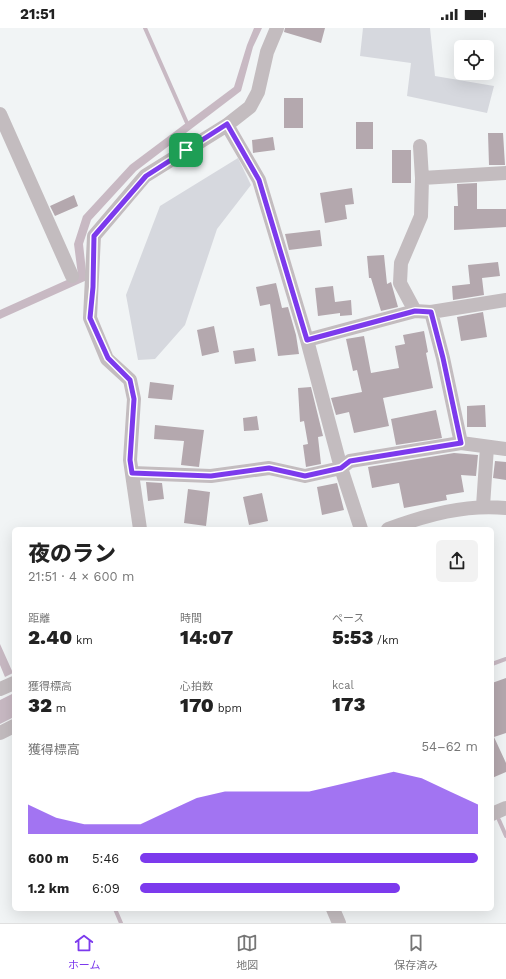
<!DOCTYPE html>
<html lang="ja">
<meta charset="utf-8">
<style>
:root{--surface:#fff;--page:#f2f2f2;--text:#222;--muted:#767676;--line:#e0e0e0;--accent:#7c3aed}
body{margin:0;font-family:"Work Sans","Noto Sans JP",sans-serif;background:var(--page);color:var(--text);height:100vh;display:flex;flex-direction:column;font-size:15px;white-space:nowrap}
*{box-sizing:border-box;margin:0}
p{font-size:13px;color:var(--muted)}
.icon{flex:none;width:22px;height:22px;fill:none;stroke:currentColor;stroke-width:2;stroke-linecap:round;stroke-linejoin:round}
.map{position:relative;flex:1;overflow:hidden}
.panel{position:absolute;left:12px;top:499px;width:482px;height:384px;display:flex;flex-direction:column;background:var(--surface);border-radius:6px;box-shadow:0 4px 16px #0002}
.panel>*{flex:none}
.fabs{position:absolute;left:454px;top:12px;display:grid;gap:8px}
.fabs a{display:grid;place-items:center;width:40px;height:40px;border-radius:6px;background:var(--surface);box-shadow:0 4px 16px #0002;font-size:20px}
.pin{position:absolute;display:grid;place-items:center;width:34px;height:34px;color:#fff;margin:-17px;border-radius:8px;box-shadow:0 2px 6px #0006}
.round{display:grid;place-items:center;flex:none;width:42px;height:42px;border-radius:6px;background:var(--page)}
.head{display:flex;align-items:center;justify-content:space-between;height:68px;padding:0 16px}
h1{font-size:22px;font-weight:800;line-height:30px}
.metrics{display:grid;grid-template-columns:repeat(3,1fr);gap:6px;height:68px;padding:4px 16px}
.metrics div{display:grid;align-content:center}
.metrics b{font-size:20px;font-weight:800}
.metrics small{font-size:11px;font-weight:400}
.metrics p{font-size:11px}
.chart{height:112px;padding:8px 16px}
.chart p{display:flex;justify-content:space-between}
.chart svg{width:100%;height:72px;margin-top:4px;fill:var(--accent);opacity:.7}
ul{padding:0 16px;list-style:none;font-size:13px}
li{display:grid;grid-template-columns:64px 48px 1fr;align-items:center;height:30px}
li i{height:10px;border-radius:5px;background:var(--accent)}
.status{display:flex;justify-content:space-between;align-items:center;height:28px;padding:0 20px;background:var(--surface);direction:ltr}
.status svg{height:11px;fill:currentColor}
.menu{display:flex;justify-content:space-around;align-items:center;height:56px;border-top:1px solid var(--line);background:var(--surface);font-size:11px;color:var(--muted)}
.menu a{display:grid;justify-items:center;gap:2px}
.menu .active{color:var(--accent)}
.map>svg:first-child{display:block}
.green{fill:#d6d8de}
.water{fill:#c8b9c3}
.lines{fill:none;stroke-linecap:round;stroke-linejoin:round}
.stream{stroke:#c8b9c3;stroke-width:4}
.building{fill:#b4a8ae}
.minor{stroke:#c3bcbf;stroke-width:14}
.route-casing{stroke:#fff;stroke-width:8}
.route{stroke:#7c3aed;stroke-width:5}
</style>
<div class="status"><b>21:51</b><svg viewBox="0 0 49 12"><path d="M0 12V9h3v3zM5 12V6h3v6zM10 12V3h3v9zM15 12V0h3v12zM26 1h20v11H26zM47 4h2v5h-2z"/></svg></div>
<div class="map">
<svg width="506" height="895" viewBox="0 0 506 895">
<rect width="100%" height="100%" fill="#f1f4f5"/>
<path class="green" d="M363 0H430L435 48 494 58 487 85 407 68 411 35 360 28Z
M238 130 251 157 217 201 185 297 155 331 138 332 126 267 160 178Z"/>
<path class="water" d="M254 0H262L253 19 241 63 136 143 91 192 83 216 87 252 0 291V282L78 247 74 216 83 188 130 137 234 59 247 17Z
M0 616 13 645 5 649 0 637Z
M14 665V689L0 696V672Z"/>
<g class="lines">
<path class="stream" d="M145 0 187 95
M492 636 506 631
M499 792 506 808
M115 881 121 895"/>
</g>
<path class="building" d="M285 0H325L321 15 284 4Z
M284 70H303V100H284Z
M356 94H373V121H356Z
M488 105H503L505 137H489Z
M273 109 275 122 253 125 252 112Z
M392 122H411V155H392Z
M477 155V181H506V199L454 202V178H458L457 156Z
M352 160 354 176 345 177 347 191 325 195 320 165Z
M74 167 78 178 55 188 50 178Z
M320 202 322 218 289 222 285 206Z
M384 227 387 256 391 254 398 279 381 283 371 250H369L367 228Z
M498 234 500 248 482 250 484 267 453 272 452 258 470 256 468 237Z
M276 255 282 280 288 279 296 307 299 326 278 328 270 276 260 278 256 259Z
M333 258 335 274 351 272 352 287 340 288V285L318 288 315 260Z
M483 284 487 309 461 313 457 289Z
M214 298 219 324 202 328 197 302Z
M424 303 428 324 426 325 433 360 383 370 389 398 354 405 349 384 336 387 331 370 362 364 357 342 353 343 346 311 364 308 371 345 399 340 395 318 405 316 403 307Z
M254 320 256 333 235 336 233 323Z
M150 354 174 357 172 372 148 370Z
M311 359 323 408 318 409 321 436 306 439 303 417 308 416 304 393 300 394 298 360Z
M485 377 486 399H467V378Z
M436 382 442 410 396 417 391 391Z
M257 388 259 402 244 403 243 390Z
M155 397 204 402 199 439 181 437 184 413 154 411Z
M454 425 478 427 476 448 461 447 464 464 446 467 447 472 404 480 399 455 372 460 368 439Z
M495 433 506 434V452L493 450Z
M146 454 162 455 164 471 148 473Z
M337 455 344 482 322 487 317 459Z
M188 461 210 464 206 498 184 495Z
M262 465 268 493 249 497 243 469Z
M506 650V705L494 709 506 735V744L492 750V655Z"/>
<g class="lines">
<path class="minor" d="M0 86 72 248
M227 97 259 152 307 312 341 440 361 501
M422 150 506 145
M415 283 400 255 401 235 421 188 422 150 420 118
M431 284 443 330 461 415
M307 312 415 283 431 284 506 272
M132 445 211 448 269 440 305 448 341 440 350 433 461 415 506 421
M483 478 487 419
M140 501 130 432 134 371 130 352 107 331 90 290 94 208 145 148 227 97 250 79 258 64 267 24 277 0
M388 501C427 487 465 476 506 480
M0 661 14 655
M0 705 14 698
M492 786 506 780
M333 881 339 895"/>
</g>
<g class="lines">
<defs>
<path id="route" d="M227 96 259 152 307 312 415 283 431 284 443 330 461 415 350 433 341 440 305 448 269 440 211 448 132 445 130 432 134 371 130 352 108 330 90 290 93 259 94 208 146 148Z"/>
</defs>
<use href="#route" class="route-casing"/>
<use href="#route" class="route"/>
</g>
</svg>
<div class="fabs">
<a><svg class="icon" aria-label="locate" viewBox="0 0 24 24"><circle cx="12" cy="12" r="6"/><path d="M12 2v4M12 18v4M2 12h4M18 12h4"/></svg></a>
</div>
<div class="pin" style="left:186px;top:122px;background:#1e9e55"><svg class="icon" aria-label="arrive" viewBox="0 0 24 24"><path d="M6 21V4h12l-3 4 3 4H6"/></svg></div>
<section class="panel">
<div class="head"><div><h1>夜のラン</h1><p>21:51 · 4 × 600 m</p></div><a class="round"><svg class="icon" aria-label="share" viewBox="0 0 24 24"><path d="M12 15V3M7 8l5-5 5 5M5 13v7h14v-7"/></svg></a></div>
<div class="metrics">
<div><p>距離</p><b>2.40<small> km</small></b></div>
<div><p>時間</p><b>14:07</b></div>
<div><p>ペース</p><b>5:53<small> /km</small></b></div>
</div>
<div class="metrics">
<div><p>獲得標高</p><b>32<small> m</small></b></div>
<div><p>心拍数</p><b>170<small> bpm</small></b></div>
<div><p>kcal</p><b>173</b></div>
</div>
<div class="chart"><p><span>獲得標高</span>54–62 m</p>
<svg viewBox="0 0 160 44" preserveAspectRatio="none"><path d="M0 44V26L10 34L20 38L30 38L40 38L50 30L60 22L70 18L80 18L90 18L100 18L110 14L120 10L130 6L140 10L150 18L160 26V44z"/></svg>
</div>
<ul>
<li><b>600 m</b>5:46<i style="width:100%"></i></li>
<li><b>1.2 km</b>6:09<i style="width:77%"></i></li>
</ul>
</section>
</div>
<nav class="menu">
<a class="active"><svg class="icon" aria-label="home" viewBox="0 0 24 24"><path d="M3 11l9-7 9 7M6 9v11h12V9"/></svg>ホーム</a>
<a><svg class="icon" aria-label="map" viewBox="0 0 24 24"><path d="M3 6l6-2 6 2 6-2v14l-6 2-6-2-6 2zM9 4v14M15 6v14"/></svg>地図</a>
<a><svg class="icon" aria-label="saved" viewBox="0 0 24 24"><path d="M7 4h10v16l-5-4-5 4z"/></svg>保存済み</a>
</nav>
